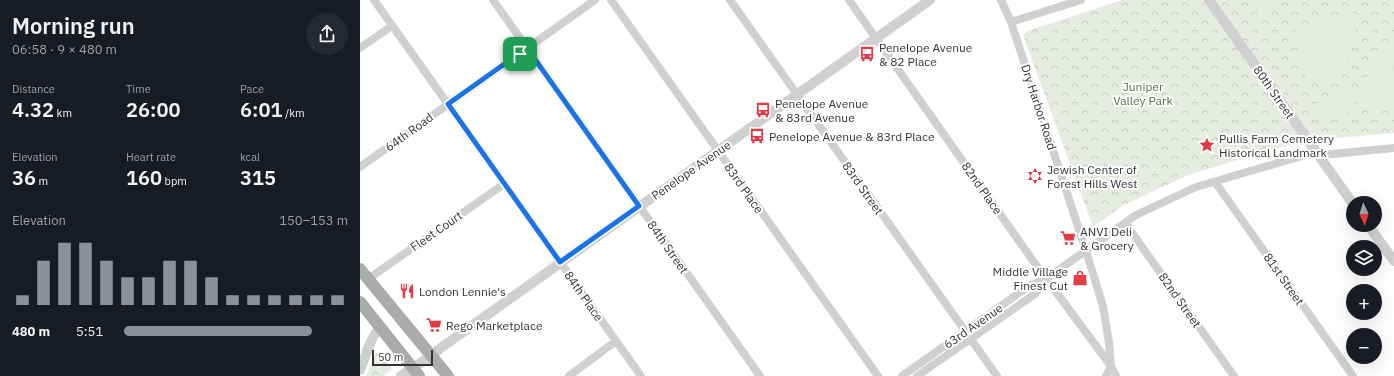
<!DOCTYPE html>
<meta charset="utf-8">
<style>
:root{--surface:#171b24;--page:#242831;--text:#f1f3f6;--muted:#9ea1a6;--accent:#8c9099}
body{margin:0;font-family:"IBM Plex Sans",sans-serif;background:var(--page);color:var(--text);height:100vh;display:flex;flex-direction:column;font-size:15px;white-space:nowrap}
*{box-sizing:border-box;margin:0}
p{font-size:13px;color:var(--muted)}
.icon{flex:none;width:22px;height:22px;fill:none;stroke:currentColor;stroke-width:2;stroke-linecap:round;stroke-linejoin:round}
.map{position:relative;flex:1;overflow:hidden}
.details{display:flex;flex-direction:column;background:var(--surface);width:360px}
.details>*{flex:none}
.needle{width:26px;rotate:176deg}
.controls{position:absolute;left:986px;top:196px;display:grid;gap:8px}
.controls a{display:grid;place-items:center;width:36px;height:36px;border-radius:50%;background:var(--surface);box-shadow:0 4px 16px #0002;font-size:20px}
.scale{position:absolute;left:12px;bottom:10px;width:61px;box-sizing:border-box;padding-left:4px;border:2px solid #333;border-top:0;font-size:11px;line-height:14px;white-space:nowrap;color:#333;-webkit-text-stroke:3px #fff;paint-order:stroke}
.pin{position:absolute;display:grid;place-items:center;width:34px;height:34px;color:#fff;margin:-17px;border-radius:8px;box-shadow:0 2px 6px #0006}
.round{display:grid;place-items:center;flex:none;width:42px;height:42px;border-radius:21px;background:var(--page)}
.overview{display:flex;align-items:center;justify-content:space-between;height:68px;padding:0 12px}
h1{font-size:22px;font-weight:600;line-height:30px}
.figures{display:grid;grid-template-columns:repeat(3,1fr);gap:6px;height:68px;padding:4px 12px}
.figures div{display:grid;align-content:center}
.figures b{font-size:20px;font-weight:600}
.figures small{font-size:11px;font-weight:400}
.figures p{font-size:11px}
.chart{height:112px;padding:8px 12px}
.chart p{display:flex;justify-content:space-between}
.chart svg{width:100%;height:72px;margin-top:4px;stroke:var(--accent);stroke-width:6}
ul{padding:0 12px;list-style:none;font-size:13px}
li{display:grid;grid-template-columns:64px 48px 1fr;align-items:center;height:30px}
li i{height:10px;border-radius:5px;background:var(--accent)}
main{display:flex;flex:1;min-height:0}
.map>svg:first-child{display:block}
.park{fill:url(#park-crowns)}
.garden{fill:#e6ecdf}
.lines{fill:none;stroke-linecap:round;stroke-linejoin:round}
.minor{stroke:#d0d0d0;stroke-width:8}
.tertiary{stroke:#d0d0d0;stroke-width:10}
.primary{stroke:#ababab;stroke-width:12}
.route-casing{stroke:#fff;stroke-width:8}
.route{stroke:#1a73e8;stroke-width:5}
.labels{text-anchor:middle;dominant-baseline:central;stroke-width:4;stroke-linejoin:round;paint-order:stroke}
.poi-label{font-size:12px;fill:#333;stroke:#fff;text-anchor:start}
.park-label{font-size:12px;fill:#56703f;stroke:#fff}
.street-label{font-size:12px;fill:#333;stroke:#fff}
</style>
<main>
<section class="details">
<div class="overview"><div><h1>Morning run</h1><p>06:58 · 9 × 480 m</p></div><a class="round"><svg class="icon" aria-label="share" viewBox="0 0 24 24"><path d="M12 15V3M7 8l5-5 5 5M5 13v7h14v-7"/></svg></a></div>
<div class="figures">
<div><p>Distance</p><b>4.32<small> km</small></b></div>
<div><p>Time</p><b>26:00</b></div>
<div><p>Pace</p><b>6:01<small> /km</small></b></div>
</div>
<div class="figures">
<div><p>Elevation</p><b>36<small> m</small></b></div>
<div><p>Heart rate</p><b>160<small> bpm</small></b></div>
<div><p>kcal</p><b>315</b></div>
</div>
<div class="chart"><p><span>Elevation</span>150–153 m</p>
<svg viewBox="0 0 160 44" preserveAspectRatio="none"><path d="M5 44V38M15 44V17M25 44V6M35 44V6M45 44V17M55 44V27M65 44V27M75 44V17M85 44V17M95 44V27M105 44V38M115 44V38M125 44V38M135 44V38M145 44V38M155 44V38"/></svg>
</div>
<ul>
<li><b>480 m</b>5:51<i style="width:84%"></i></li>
</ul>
</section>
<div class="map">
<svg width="1034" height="376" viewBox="0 0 1034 376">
<defs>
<pattern id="park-crowns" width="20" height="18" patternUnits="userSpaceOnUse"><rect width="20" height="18" fill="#e6ecdf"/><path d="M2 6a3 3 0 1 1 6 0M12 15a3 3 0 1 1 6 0" fill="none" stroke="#c6cbc0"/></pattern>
</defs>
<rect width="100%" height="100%" fill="#fff"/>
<path class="park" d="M762 0H1034V133L966 139 921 147 828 175 762 206 733 227 663 35 668 31Z
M18 351 31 367V370L23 376H6L16 352Z"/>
<path class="garden" d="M894 0H908L911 13 898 16Z
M993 13C1003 48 982 77 948 84L936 32 940 26Z
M1034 47V67L1013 72 1009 53Z
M1034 71V103L1004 109 997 79Z
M992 91 996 110 960 118 956 99Z"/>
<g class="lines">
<path class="minor" d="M14 0 281 376
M133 0 400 376
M251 0 518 376
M370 0 637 376
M489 0 676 265 751 366 756 376
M641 0 651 22 726 251 743 306 749 343 751 366 746 376
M651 22 721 0
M0 48 32 26
M0 167 235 0
M855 182 993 376
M765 223 874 376
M8 279 144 184
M209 376 256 341
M542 376 669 286 686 279 776 215 836 187 945 155 972 154 1034 148
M557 376 675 294 686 280"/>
<path class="tertiary" d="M849 0 993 204
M1008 225 1034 261
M0 370 11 341 20 326
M41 376 71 356 82 347 570 0"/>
<path class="primary" d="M0 269 88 376
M0 302 59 376"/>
</g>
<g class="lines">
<defs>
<path id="route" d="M167 48 279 206 200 262 88 104Z"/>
</defs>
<use href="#route" class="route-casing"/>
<use href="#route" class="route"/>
</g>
<defs>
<symbol id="bus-bare" viewBox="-9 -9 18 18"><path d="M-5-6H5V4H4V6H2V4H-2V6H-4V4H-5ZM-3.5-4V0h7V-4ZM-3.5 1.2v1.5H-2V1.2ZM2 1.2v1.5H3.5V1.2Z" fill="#e63946" stroke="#fff" stroke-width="2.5" paint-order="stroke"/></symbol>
<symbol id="sight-bare" viewBox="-9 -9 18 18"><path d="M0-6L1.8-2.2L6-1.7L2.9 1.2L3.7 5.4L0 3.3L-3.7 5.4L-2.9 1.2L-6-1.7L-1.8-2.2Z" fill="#e63946" stroke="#fff" stroke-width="2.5" paint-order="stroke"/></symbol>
<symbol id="synagogue-bare" viewBox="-9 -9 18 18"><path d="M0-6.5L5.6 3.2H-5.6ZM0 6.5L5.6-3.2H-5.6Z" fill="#e63946" stroke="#fff" stroke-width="2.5" paint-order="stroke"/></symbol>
<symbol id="supermarket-bare" viewBox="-9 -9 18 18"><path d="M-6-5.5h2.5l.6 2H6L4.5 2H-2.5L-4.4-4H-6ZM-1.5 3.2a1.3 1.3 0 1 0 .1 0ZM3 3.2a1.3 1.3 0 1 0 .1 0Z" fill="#e63946" stroke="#fff" stroke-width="2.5" paint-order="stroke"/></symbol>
<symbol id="shop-bare" viewBox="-9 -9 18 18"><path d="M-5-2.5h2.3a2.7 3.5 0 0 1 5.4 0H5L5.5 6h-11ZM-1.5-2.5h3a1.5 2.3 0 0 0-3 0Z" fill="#e63946" stroke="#fff" stroke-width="2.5" paint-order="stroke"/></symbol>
<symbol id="restaurant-bare" viewBox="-9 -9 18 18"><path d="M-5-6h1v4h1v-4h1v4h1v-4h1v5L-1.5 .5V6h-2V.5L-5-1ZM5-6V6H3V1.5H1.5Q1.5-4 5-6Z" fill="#e63946" stroke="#fff" stroke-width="2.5" paint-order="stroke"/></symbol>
</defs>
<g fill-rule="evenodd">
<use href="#bus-bare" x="496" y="43" width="22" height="22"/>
<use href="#bus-bare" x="392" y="99" width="22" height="22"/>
<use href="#bus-bare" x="386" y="125" width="22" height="22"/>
<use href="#sight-bare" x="836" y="134" width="22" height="22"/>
<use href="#synagogue-bare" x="664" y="165" width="22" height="22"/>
<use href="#supermarket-bare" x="697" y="227" width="22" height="22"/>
<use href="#shop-bare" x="709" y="267" width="22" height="22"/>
<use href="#restaurant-bare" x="36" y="280" width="22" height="22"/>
<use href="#supermarket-bare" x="63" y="314" width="22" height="22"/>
</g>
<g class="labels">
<g class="poi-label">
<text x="519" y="47">Penelope Avenue<tspan x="519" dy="14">&amp; 82 Place</tspan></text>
<text x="415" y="103">Penelope Avenue<tspan x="415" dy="14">&amp; 83rd Avenue</tspan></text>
<text x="409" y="136">Penelope Avenue &amp; 83rd Place</text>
<text x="859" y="138">Pullis Farm Cemetery<tspan x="859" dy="14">Historical Landmark</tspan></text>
<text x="687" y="169">Jewish Center of<tspan x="687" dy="14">Forest Hills West</tspan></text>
<text x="720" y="231">ANVI Deli<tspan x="720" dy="14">&amp; Grocery</tspan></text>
<text x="708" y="271" text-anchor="end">Middle Village<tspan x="708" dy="14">Finest Cut</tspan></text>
<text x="59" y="291">London Lennie's</text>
<text x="86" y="325">Rego Marketplace</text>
</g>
<g class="park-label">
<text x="783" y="86">Juniper<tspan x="783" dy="14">Valley Park</tspan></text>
</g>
<g class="street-label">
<text transform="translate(914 92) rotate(55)">80th Street</text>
<text transform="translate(679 107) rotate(72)">Dry Harbor Road</text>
<text transform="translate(49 132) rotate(-36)">64th Road</text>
<text transform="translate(331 170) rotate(-35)">Penelope Avenue</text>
<text transform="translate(384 188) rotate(55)">83rd Place</text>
<text transform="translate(503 188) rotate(55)">83rd Street</text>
<text transform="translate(622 188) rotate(55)">82nd Place</text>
<text transform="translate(76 231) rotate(-35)">Fleet Court</text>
<text transform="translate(308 247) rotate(55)">84th Street</text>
<text transform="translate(924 279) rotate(55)">81st Street</text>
<text transform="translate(224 296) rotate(55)">84th Place</text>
<text transform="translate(820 300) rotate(55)">82nd Street</text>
<text transform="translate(613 326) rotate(-35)">63rd Avenue</text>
</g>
</g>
</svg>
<div class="controls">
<a><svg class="needle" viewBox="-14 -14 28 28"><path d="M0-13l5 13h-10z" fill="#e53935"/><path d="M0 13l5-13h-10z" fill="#9ea1a6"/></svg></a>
<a><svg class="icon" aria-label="layers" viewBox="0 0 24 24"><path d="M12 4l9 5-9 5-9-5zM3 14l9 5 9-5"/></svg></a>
<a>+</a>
<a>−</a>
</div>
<div class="scale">50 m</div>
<div class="pin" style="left:160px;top:54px;background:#1e9e55"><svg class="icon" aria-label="arrive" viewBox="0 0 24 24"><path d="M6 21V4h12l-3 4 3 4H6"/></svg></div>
</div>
</main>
